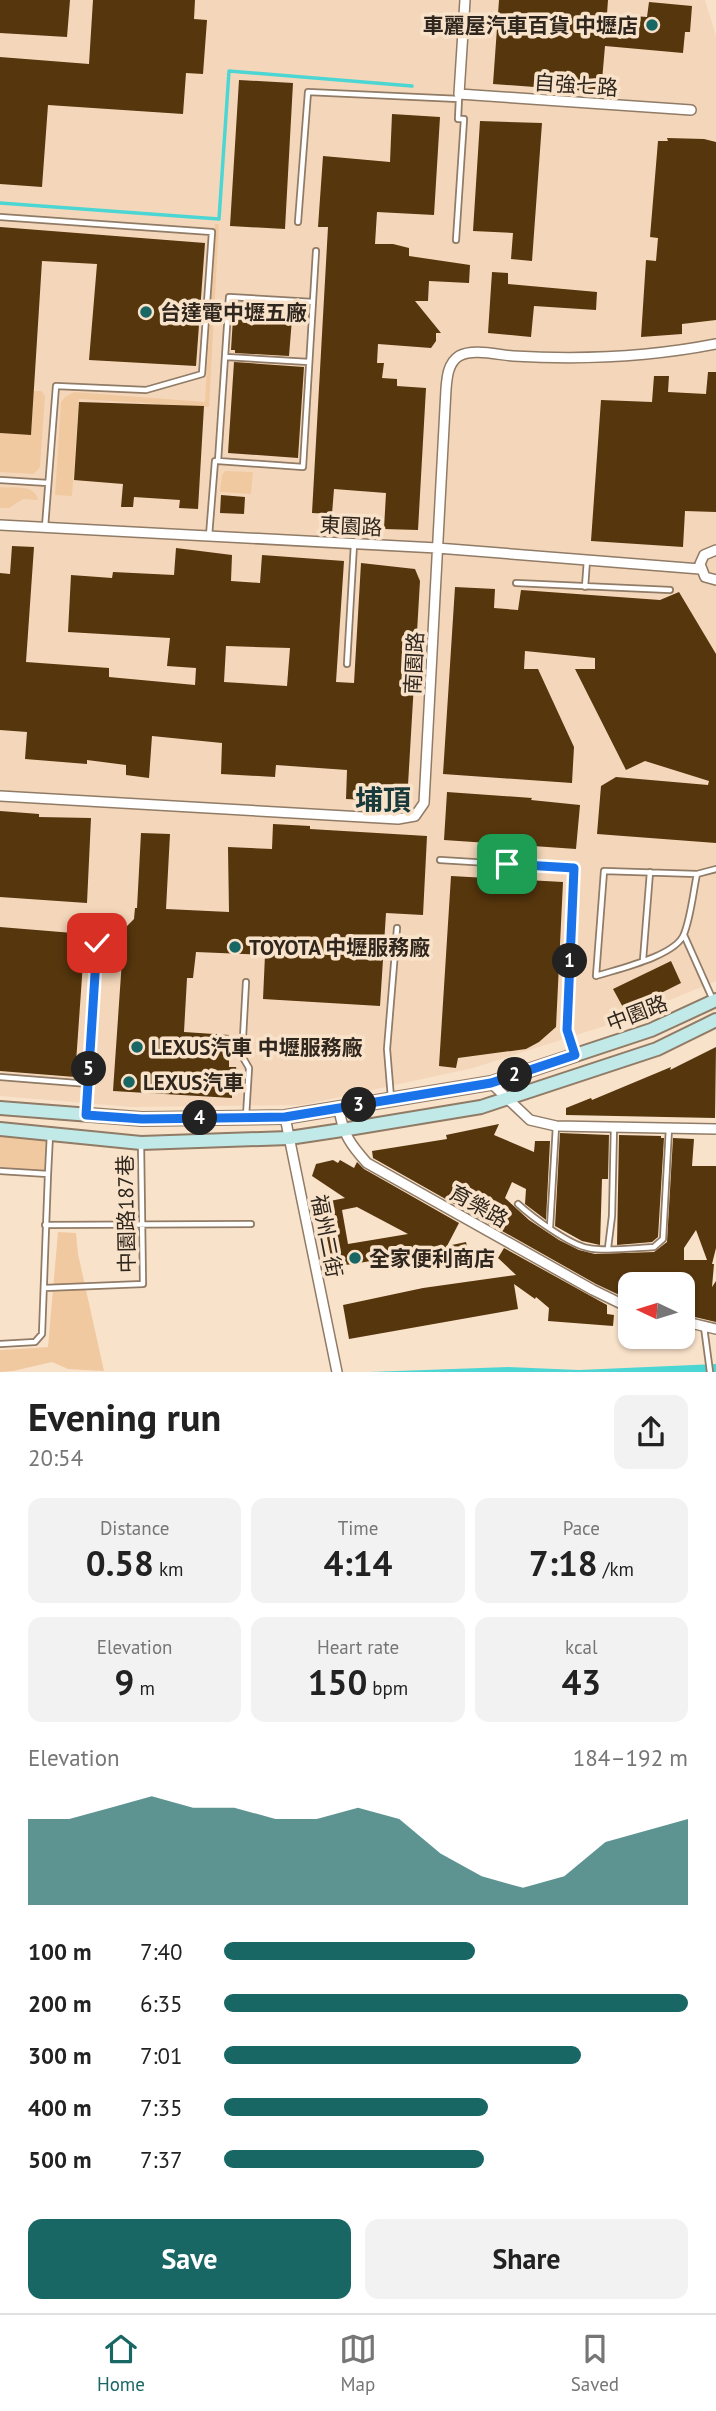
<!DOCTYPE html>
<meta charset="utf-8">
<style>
:root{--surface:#fff;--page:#f2f2f2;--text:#222;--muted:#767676;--line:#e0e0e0;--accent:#196765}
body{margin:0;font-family:"PT Sans","Noto Sans TC",sans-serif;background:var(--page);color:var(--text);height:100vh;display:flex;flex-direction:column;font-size:26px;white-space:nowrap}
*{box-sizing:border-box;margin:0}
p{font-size:23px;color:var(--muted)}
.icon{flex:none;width:38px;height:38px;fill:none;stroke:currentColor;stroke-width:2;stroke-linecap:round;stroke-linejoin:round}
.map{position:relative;height:1372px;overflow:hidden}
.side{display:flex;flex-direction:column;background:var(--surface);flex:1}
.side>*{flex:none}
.needle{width:46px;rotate:274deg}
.tools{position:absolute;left:618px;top:1272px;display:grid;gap:14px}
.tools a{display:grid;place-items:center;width:77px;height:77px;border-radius:14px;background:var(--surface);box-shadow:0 2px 5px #0004;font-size:35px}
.pin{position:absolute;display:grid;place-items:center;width:60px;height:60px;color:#fff;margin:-30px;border-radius:14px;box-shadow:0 4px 10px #0006}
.km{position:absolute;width:35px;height:35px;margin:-18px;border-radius:50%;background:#222;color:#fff;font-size:19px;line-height:35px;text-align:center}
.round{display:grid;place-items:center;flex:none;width:74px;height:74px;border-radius:14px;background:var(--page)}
.head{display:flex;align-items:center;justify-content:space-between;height:119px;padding:0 28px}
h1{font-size:38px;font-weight:700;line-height:52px}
.metrics{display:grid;grid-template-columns:repeat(3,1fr);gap:10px;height:119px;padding:7px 28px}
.metrics div{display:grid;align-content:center;border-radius:14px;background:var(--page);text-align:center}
.metrics b{font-size:35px;font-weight:700}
.metrics small{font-size:19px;font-weight:400}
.metrics p{font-size:19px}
.chart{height:196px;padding:14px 28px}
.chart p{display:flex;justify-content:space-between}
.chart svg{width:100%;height:126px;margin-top:7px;fill:var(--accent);opacity:.7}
.primary-button{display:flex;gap:14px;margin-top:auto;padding:14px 28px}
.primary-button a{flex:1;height:80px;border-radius:14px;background:var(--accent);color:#fff;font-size:28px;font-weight:700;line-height:80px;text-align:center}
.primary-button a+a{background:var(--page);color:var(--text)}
ul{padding:0 28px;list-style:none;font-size:23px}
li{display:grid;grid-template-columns:112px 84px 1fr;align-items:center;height:52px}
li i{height:18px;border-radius:9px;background:var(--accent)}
.dock{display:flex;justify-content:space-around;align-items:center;height:98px;border-top:2px solid var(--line);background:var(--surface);font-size:19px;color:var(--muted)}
.dock a{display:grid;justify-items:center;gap:4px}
.dock .on{color:var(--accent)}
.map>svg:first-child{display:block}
.built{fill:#f4d7ba}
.green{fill:#f1c9a0}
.water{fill:#4cd6d3}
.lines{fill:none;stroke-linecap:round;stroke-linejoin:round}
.stream{stroke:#4cd6d3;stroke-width:3.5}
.building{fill:#56360d;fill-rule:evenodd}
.lane-casing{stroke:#907b66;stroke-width:8}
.street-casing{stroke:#907b66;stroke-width:12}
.secondary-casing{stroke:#907b66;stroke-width:16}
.lane{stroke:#fff;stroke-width:4.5}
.street{stroke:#fff;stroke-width:9}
.secondary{stroke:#c0e9e8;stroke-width:12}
.route-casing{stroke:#fff;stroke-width:14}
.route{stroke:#1a73e8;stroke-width:9}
.poi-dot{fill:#196765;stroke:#f9e2ca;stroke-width:2.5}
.labels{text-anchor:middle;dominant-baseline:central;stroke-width:7;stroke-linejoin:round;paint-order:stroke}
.poi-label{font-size:21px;font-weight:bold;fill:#2f261d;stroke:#f9e2ca;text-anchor:start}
.street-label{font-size:21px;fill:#2f261d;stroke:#f9e2ca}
.district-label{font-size:28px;font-weight:bold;fill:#183a3a;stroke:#f9e2ca}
</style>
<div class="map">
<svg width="716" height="1372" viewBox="0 0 716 1372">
<rect width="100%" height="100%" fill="#f9e2ca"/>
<path class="built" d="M0 0H705L716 36V981L614 1023 473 1068 303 1105 131 1107 0 1096Z"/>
<path class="green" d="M215 224H219L209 407 79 399 72 496 55 495 61 402 65 397 74 392 205 402Z
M34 391H41L45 396 40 467 34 474 0 472V433L31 435Z
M225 471 253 472 251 494 220 492 222 475Z
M0 487C14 488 35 484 38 500L23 499 9 508H0Z
M0 1132 48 1137 46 1171 0 1167Z
M58 1232 76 1233 78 1254 104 1371 68 1369 52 1362 13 1371 0 1372V1350L48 1347Z"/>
<path class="water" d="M716 1364V1372H369L508 1367 579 1370Z"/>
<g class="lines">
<path class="stream" d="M0 203 219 219 229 71 412 86"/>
</g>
<path class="building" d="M0 0H70L67 37 0 33Z
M93 0H195L194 19 207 20 203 74 186 73 183 114 48 105 42 187 0 184V57L89 64Z
M499 0H608L607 14 647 17 649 2 692 6 690 32H685L683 53 605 46 601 92 493 84Z
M239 80 293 83 285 229 230 226Z
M392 114 440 117 434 215 377 212 375 244H393L409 248V256L470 265 469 283 429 281 428 301H415L441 333H436V341L431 348 378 344 377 363H384L382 378 397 379V386L426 388 418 530 384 529 386 493 334 489 332 514 312 513 328 227H318L323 156 390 162Z
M480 121 542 123 532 261 511 259 513 233 473 231Z
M667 138 704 139 716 142V320L682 324V334L641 337 646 260 656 261 658 238 650 237 658 141H668Z
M0 227 205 243 196 366 89 360 97 264 42 261 31 435 0 433Z
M492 272 508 273V284L597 292 596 310 534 306 531 337 488 333Z
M234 302 293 306 289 356 235 353V350H231Z
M234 362 304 367 298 458 228 453Z
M708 372H716V512L685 511 683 547 591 541 601 400 652 402 654 376H669L668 392 706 394Z
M79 402 204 406 198 509 179 508 180 500 134 497 133 507H121L123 484 74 480Z
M221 495 245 497 244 514 220 513Z
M12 546 34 547 26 662 109 668V677L195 685 196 668 167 666 170 638 68 632 71 575 112 578 113 572 174 575 176 548 232 555 231 581 260 583 262 555 344 561 336 682 354 683 361 563 415 569 420 581 407 802 346 799 347 770 276 765 275 777 221 774 222 743 152 736 149 778 126 775V765L87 760V764L25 759 27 732 0 730V573L10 574ZM226 646 290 648 287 686 224 682Z
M455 587 495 589 494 608 518 610 521 590 660 600 679 592 716 654V843L597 834 601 786 616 777 708 785 709 781 645 761 626 770 575 669H595V658L525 651 524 669H538L574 747 572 783 443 774Z
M447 792 532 798 531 800 580 805 576 849 444 840Z
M0 811 39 814V817L91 818 87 903 0 897Z
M273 824 310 826V829L427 836 423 915 386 913 380 1006 263 999 265 955 196 952 193 978H187L184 1032 229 1035V1067H236L238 1079H232V1098L113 1091 122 960 119 951V934L134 919 135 908H137L141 833 170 834 166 909 229 912 228 847 272 849Z
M451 876 563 882 556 1027 539 1042 526 1049 458 1058 456 1068 439 1066Z
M0 927 85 934 75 1077 0 1071Z
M671 961 681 983 625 1011 613 989Z
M716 1047 715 1118 566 1115V1108L591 1098 592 1100 671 1067 670 1070Z
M499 1124 494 1135 534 1152 535 1141H550L546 1220 525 1204 526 1189 512 1182 505 1198 529 1220 559 1240 579 1250 595 1254 654 1252 667 1242 673 1138 694 1139 692 1166H716V1248L712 1264H714L712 1287 716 1281V1322L682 1314V1284H630V1300L596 1284 373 1158 372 1151 447 1139 446 1135ZM696 1230 707 1260H684V1248Z
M560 1133 609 1135 608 1179H602L600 1245 582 1241 555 1226Z
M619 1135 661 1136V1138H664L658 1237 652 1242 617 1245Z
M333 1160 338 1163 340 1160 354 1168 357 1162 364 1169 459 1223 447 1246 466 1242 470 1259 425 1268 422 1253 333 1267 320 1203 345 1198 312 1176 316 1164ZM357 1207 408 1234 348 1244 342 1210Z
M504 1248 607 1305V1314L614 1315 613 1326 548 1321 549 1308 536 1297 535 1299 514 1284 518 1309 349 1339 343 1305 423 1288 516 1275 498 1258Z"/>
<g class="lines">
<defs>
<path id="lane" d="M0 217 212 232 202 374 146 390 56 386 45 527
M298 222 308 92 459 99
M456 240 464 119H458L459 98
M226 357 309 362
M218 461 303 467 316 251
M0 480 48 483
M209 536 215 461H218L229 297 313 302
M516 583 670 590
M585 587 587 560
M347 664 354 544
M440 860 574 868 567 1030 575 1054
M697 874C693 893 691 916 684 934 676 956 618 969 596 976L604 871 697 874 716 869
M684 935 713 1000
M643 960 650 872
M246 982 242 1056 249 1068 246 1116
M0 1077 89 1084
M391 1098 387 1049 397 928
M87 1113 97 943
M0 1171 48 1174 50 1134
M518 1204C532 1217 570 1245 588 1248 606 1252 634 1248 654 1247L663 1239 669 1128
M45 1225 251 1224
M550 1227 556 1126
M608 1248 612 1216 614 1126
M44 1288 143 1284 141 1144
M704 1327 710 1372
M0 1344 35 1342 42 1334 48 1174"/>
<path id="street" d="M465 0 459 94 691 110
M0 525 437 548 700 569
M716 550 704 555 700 564 705 577 716 580
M0 796 398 819 415 816 424 803 446 389C447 377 448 363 459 356 473 348 498 355 513 356 580 360 650 357 716 344
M491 1083 530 1120 556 1126 716 1129
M339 1109C343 1134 350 1144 367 1163L593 1290 630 1308
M285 1117 337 1372
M682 1321 716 1329"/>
<path id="secondary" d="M0 1108 142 1119 285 1117 491 1083 651 1030 716 1000
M0 1129 141 1143 289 1138 342 1130 481 1107 657 1049 716 1020"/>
</defs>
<use href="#lane" class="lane-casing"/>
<use href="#street" class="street-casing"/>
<use href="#secondary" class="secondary-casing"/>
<use href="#lane" class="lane"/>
<use href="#street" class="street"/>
<use href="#secondary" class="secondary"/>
</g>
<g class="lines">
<defs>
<path id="route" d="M97 943 86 1115 142 1119 285 1117 491 1083 575 1055 567 1030 574 868 507 864"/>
</defs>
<use href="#route" class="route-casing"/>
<use href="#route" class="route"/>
</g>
<g class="poi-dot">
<circle cx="652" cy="25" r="7"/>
<circle cx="146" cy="312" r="7"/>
<circle cx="235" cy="947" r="7"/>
<circle cx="137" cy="1047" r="7"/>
<circle cx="129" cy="1082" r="7"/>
<circle cx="355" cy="1258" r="7"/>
</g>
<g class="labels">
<g class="poi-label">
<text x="638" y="25" text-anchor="end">車麗屋汽車百貨 中壢店</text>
<text x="160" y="312">台達電中壢五廠</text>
<text x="249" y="947">TOYOTA 中壢服務廠</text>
<text x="151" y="1047">LEXUS汽車 中壢服務廠</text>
<text x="143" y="1082">LEXUS汽車</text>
<text x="369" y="1258">全家便利商店</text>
</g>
<g class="street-label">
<text transform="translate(576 85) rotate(4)">自強七路</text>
<text transform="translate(351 526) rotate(3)">東園路</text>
<text transform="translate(414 663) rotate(-87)">南園路</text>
<text transform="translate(637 1013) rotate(-21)">中園路</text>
<text transform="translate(479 1206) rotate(29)">育樂路</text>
<text transform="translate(126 1214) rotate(-91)">中園路187巷</text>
<text transform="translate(327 1236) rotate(79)">福州二街</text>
</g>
<g class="district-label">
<text x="383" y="799">埔頂</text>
</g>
</g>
</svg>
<div class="tools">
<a><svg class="needle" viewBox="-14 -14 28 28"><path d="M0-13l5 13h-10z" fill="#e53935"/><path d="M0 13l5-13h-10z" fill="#767676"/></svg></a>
</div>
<div class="pin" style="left:507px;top:864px;background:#1e9e55"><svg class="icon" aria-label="arrive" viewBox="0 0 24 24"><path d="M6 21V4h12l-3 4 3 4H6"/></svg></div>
<div class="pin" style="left:97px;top:943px;background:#d93025"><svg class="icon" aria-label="check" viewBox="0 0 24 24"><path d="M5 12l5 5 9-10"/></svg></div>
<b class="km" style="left:570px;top:961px">1</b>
<b class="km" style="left:515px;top:1075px">2</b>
<b class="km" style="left:359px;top:1105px">3</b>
<b class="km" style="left:200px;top:1118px">4</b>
<b class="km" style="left:89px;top:1069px">5</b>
</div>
<section class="side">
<div class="head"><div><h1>Evening run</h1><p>20:54</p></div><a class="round"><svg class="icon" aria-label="share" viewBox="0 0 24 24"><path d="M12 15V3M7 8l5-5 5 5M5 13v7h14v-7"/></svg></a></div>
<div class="metrics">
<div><p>Distance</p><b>0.58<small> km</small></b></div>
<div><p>Time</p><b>4:14</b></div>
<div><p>Pace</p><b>7:18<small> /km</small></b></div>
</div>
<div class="metrics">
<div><p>Elevation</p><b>9<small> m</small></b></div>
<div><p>Heart rate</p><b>150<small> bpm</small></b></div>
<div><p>kcal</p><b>43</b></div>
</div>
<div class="chart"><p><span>Elevation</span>184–192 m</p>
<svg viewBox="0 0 160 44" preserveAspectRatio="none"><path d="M0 44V14L10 14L20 10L30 6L40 10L50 10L60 14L70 14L80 10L90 14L100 26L110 34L120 38L130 34L140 22L150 18L160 14V44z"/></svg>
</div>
<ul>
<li><b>100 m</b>7:40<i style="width:54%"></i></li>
<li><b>200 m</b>6:35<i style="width:100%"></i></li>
<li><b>300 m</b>7:01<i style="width:77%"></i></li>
<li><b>400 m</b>7:35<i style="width:57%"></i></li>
<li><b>500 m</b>7:37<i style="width:56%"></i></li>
</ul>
<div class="primary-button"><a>Save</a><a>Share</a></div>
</section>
<nav class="dock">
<a class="on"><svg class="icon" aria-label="home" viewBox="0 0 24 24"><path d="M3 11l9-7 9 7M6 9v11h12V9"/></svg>Home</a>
<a><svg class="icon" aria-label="map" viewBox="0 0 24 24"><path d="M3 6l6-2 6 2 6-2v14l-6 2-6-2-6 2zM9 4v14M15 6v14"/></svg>Map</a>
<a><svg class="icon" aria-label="saved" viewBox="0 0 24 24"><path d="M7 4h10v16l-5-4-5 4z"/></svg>Saved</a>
</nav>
